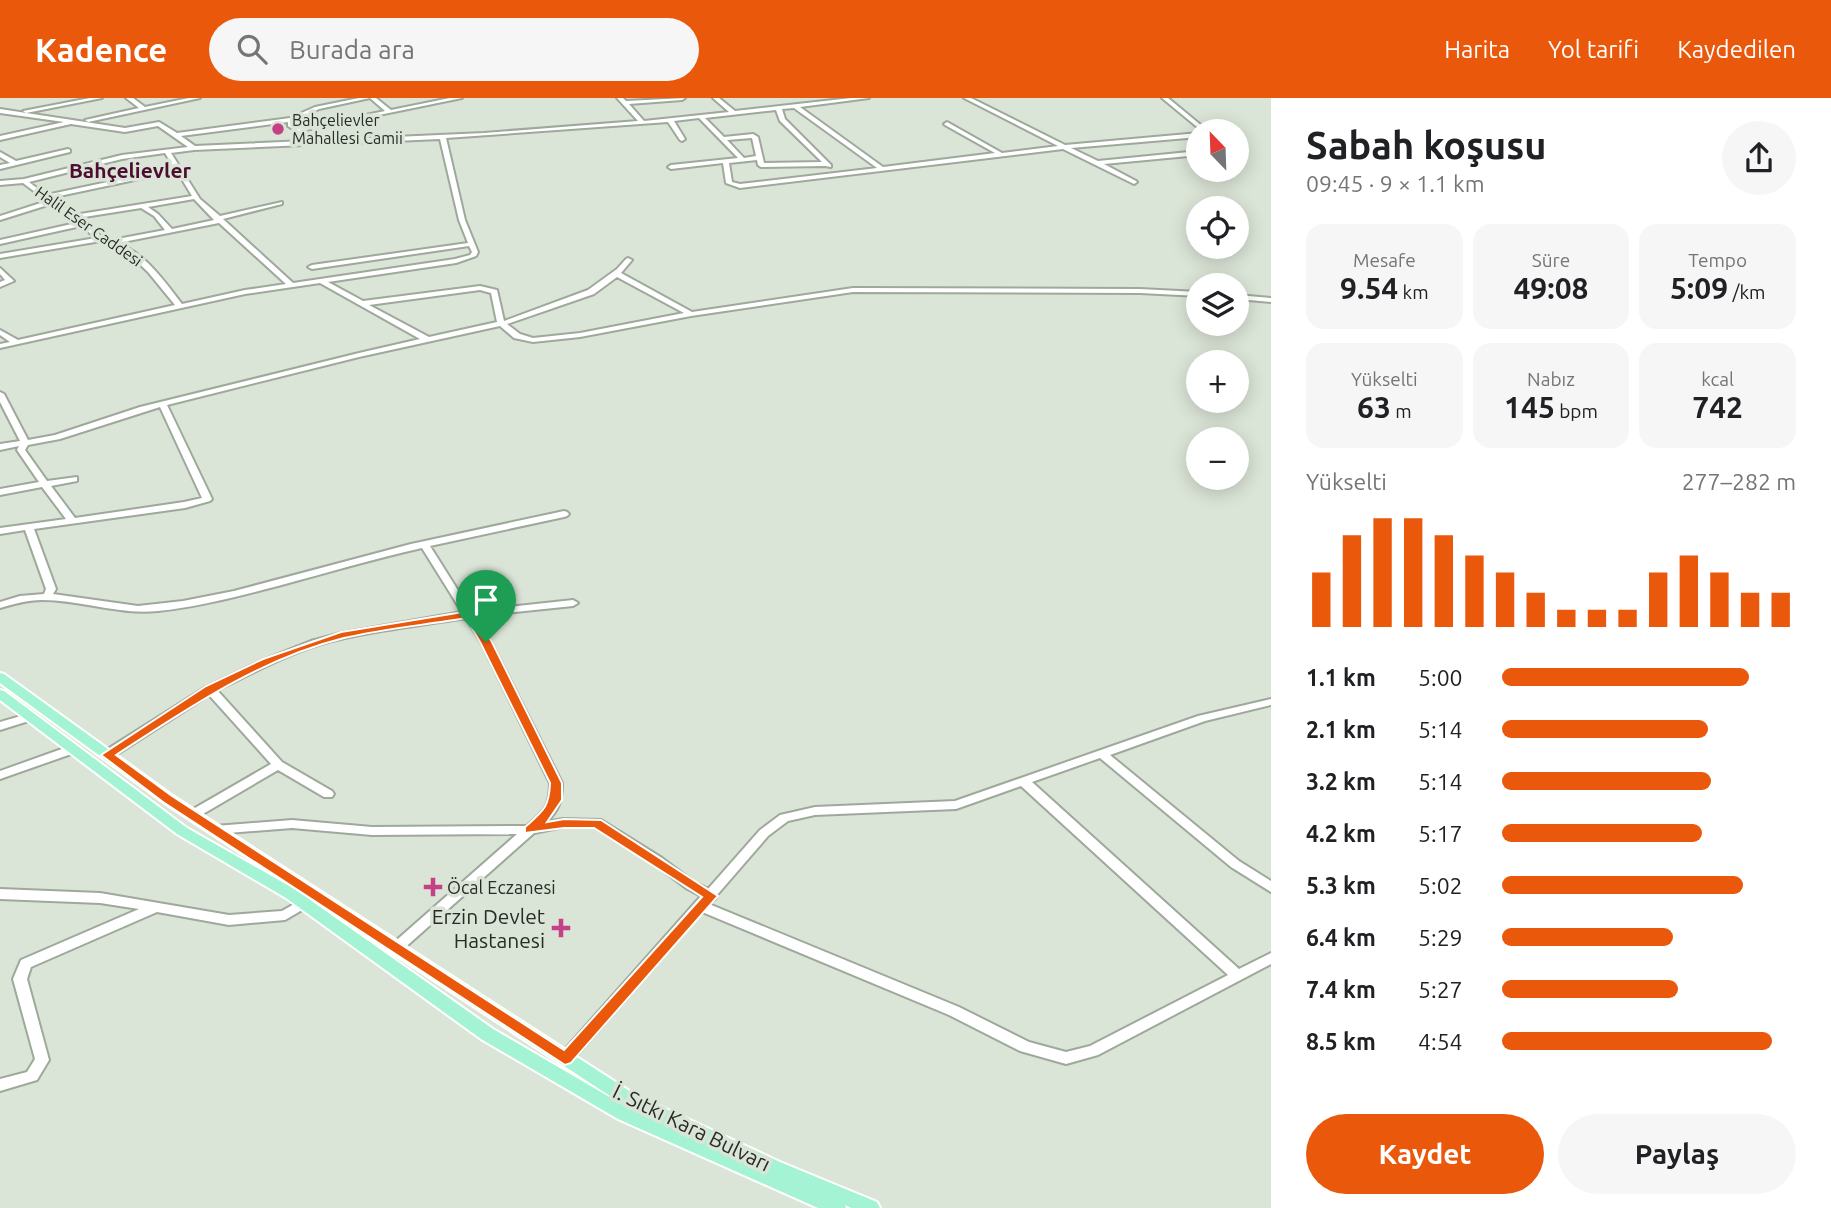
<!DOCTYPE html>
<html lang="tr">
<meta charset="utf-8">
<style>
:root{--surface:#fff;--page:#f6f6f6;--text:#202124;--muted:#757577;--accent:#ea580c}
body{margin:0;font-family:Ubuntu,sans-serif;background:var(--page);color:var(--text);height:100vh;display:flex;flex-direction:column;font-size:26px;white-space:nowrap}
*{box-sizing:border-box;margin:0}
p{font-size:23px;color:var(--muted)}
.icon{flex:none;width:38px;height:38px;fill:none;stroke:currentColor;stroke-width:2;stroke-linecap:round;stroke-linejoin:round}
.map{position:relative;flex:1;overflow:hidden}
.panel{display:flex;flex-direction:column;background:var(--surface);width:560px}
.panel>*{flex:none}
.needle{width:46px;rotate:337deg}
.tools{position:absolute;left:1186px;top:21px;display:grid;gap:14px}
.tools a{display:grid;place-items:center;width:63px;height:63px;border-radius:50%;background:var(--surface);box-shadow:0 4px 18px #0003;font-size:35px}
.pin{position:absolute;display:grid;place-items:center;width:60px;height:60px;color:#fff;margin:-72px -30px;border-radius:50% 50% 50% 0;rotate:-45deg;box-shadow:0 0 7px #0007}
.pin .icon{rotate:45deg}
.round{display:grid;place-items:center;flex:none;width:74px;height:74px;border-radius:37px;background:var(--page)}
.summary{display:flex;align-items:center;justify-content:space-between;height:119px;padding:0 35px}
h1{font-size:38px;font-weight:700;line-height:52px}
.stats{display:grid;grid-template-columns:repeat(3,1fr);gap:10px;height:119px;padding:7px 35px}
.stats div{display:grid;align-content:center;border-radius:18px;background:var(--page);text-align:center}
.stats b{font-size:30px;font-weight:700}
.stats small{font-size:19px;font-weight:400}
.stats p{font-size:19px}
.chart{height:196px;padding:14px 35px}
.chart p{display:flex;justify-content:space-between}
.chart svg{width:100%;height:126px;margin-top:7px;stroke:var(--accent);stroke-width:6}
.primary-button{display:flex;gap:14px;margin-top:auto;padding:14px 35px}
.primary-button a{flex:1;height:80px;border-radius:42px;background:var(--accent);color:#fff;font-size:28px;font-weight:700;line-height:80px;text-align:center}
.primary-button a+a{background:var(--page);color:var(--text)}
ul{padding:0 35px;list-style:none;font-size:23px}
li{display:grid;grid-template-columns:112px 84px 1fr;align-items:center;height:52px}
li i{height:18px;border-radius:9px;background:var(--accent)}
header{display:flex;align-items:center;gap:42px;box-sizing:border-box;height:98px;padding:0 35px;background:var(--accent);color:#fff}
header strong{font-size:33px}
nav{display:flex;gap:38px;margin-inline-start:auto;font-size:24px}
.search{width:490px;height:63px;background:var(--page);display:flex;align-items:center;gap:18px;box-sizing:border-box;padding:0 24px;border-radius:38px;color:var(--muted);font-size:26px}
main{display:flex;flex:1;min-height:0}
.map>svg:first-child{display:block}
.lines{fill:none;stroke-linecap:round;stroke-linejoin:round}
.minor-casing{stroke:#9ea89b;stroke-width:4}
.major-casing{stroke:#fff;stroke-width:4}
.minor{fill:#fff;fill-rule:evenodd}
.major{fill:#a3f3d4;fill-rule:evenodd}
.route{fill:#ea580c;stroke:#fff;stroke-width:2;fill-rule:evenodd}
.poi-dot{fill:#c54185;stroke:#dbe5d7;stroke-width:2.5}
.labels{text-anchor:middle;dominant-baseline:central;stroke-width:7;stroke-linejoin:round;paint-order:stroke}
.far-poi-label{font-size:16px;fill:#282c27;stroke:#dbe5d7;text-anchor:start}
.far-street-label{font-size:16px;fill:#282c27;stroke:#dbe5d7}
.poi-label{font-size:18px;fill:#282c27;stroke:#dbe5d7;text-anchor:start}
.far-district-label{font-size:21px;font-weight:bold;fill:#4d0d30;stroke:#dbe5d7}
.near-poi-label{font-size:21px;fill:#282c27;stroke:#dbe5d7;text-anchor:end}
.near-street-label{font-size:21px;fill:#282c27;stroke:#dbe5d7}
</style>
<header>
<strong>Kadence</strong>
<div class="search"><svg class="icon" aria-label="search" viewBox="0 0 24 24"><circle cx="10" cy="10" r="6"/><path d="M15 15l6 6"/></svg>Burada ara</div>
<nav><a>Harita</a><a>Yol tarifi</a><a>Kaydedilen</a></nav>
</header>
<main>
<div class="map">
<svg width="1271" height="1110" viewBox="0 0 1271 1110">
<rect width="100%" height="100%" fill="#dbe5d7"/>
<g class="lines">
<defs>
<path id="minor" d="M90 0H102L26 15 23 13Z
M126 0H133L145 9 189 0H200L88 24 85 22 139 10Z
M359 0H376L391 12 450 0H462L296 34 293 32 385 13 370 0 319 11 294 23V28L291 30 288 28V24L181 38 195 48 484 35 638 23 617 0H623L626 3 685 0 682 2 629 6 644 23 729 14 713 0H719L735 13 851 0H869L800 9 883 69 995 55 945 27 944 26 947 24 1002 55 1058 48 964 0H971L1065 47 1199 35V39L1071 50 1098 63 1199 53V57L1104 66 1136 83 1137 84 1134 86 1063 51 740 90 726 85 723 65 671 71 668 69 671 67 738 60 699 20 674 23 685 41 682 43 680 42 668 24 446 40 465 122 478 154 476 158 456 165 328 184 363 203 480 188 497 192 504 223 588 192 617 171 626 161 628 160 632 162 621 175 692 214 853 190 1140 191 1199 194V198L1140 195 853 194 691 218 580 239 533 244 514 240 500 228 359 259 167 307 212 401 210 403 185 410 34 431 56 491 53 496 138 508 183 503 234 493 411 446 564 413 567 414 569 416 567 418 564 419 430 448 471 513 573 502 578 505 573 508 475 518 491 544 562 685C562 702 559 713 546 724L563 721 601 722 662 760 694 784 708 791 760 732 780 717 815 709 955 703 1198 618 1271 601V607L1205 623 1110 657 1239 763 1271 783V794L1231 769 1100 660 1032 684 1239 871 1271 855V866L1098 957 1066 966 1020 953 949 917 702 814 570 965 565 967 560 965 558 961 560 957 701 798 686 790 654 766 595 729H563L534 735 401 853 396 855 391 853 389 850 391 847 517 736 372 737 292 730 215 736 211 735 209 732 211 729 215 728 292 722 372 729 527 728C544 713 550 709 550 685L481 544 466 520C418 528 368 533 321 546 285 557 251 576 217 592L282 664 332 693 334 696 332 699H324L278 672 196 720H188L186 717 188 714 271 666 209 597 111 660H103L101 657 103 654 206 589 263 562 311 543 341 535 462 514 422 450C373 461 326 475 278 488 239 498 198 509 158 513 118 517 81 502 42 502 27 502 14 506 0 510V504L20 498 44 496 46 491 25 432 0 436V430L66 421 42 389 0 397V391L39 384 17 352 19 348 0 352V346L20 343 0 304V294L4 296 28 342 55 337 140 309 359 255 420 241 320 185 245 196 0 250V246L10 244 0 237V232L18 242 175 207 148 174 125 152 101 143 0 160V156L96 140 81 128 0 146V142L76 125 51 106 0 122V118L47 103 23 85 0 87V83L24 81 122 57 188 49 158 28 125 34 71 26 0 42V38L64 24 0 15V11L125 30 159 24 177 35 290 20 315 9ZM794 10 877 70 740 86 732 84 729 65 757 62 758 67 761 69 825 68 831 69V67L785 21 782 11ZM776 12 780 23 822 64 764 65 758 39 753 36 724 39 705 20ZM752 40 756 58 744 60 727 42ZM440 41 459 122 468 145 312 167 308 169 312 171 469 148 472 154 470 157 455 161 293 185 223 121 282 106V104L220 118 200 101 171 55 194 52ZM165 55 174 70 46 97 29 84 122 61ZM177 73 192 98 74 117 50 100ZM194 101 214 122 172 131 158 116 148 109ZM141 110 154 118 165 132 112 142 104 140 78 120ZM219 125 286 186 245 192 182 206C164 183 146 156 118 145ZM617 179 684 215 580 235 533 240 520 236 507 226 594 196ZM480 192 491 195 497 224 429 239 369 207ZM160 309 202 400 184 404 75 420 51 388 77 383V379L47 383 25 352 28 347 60 341ZM1021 688 1228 877 1090 948 1066 954 1029 944 959 909 709 806 715 801 717 797 768 738 788 723 815 717 956 711Z
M1162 0H1168L1208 33H1202Z
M68 51 70 52V54L0 71V67L10 65 0 59V54L16 63Z
M0 170 14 183 0 189V184L5 182 0 176Z
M1237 197 1271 200V204L1237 201Z
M31 615 35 617 37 619 35 621 0 632V624Z
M73 647 77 648 79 651 77 654 0 681V673Z
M0 791 100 795 229 817 282 813 310 797 314 799 316 802 314 805 285 822 229 827 157 814 31 869 27 881 49 962 37 982 0 993V981L27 974 35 961 13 881 21 862 139 811 100 805 0 801Z"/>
<path id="major" d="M0 575 4 576 173 698 634 996 780 1064 877 1104 880 1110H851L845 1107 846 1110H818L618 1021 481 941 286 800 177 736 0 602V592L4 593 187 730 296 792 493 931 630 1011 671 1029 622 1006 163 704 0 585Z"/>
</defs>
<use href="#minor" class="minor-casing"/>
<use href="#major" class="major-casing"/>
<use href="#minor" class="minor"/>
<use href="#major" class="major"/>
</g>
<path class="route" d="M469 513 473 514 492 544 562 685V702L547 724 564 721 601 722 718 798 571 965 565 967 163 704 101 657 206 588 263 561 341 534ZM466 520 480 544 550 685C549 710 543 713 525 729V735L564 730H594L702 799 564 952 172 698 116 657C187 611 259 561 344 540 383 531 425 527 466 520Z"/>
<g class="poi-dot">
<circle cx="278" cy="31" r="7"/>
<path d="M429.5 778.5h7v7h7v7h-7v7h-7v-7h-7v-7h7z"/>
<path d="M557.5 819.5h7v7h7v7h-7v7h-7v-7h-7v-7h7z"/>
</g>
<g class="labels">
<g class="far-poi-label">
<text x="292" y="22">Bahçelievler<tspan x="292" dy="18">Mahallesi Camii</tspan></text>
</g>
<g class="far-street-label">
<text transform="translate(89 128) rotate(35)">Halil Eser Caddesi</text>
</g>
<g class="poi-label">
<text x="447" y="789">Öcal Eczanesi</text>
</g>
<g class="far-district-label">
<text x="130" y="72">Bahçelievler</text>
</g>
<g class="near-poi-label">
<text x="545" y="818">Erzin Devlet<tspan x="545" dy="24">Hastanesi</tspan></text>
</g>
<g class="near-street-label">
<text transform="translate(692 1029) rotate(26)">İ. Sıtkı Kara Bulvarı</text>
</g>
</g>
</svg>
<div class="tools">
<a><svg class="needle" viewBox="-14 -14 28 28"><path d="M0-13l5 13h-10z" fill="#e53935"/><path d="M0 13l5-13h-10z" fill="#757577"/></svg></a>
<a><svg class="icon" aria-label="locate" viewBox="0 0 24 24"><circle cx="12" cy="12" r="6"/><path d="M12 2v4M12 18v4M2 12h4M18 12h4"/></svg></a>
<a><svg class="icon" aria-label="layers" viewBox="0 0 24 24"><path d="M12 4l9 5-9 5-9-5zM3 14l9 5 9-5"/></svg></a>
<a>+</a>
<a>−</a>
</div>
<div class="pin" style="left:486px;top:544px;background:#1e9e55"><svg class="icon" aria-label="arrive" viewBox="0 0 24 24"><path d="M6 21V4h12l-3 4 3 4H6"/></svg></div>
</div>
<section class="panel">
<div class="summary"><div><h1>Sabah koşusu</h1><p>09:45 · 9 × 1.1 km</p></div><a class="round"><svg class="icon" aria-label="share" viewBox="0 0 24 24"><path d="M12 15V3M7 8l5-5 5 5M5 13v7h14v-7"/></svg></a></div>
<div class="stats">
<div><p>Mesafe</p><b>9.54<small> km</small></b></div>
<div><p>Süre</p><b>49:08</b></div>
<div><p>Tempo</p><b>5:09<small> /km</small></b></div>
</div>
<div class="stats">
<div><p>Yükselti</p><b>63<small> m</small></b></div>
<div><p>Nabız</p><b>145<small> bpm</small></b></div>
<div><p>kcal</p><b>742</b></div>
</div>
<div class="chart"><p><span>Yükselti</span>277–282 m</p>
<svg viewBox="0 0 160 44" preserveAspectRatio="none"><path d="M5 44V25M15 44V12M25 44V6M35 44V6M45 44V12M55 44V19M65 44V25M75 44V32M85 44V38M95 44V38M105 44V38M115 44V25M125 44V19M135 44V25M145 44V32M155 44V32"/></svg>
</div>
<ul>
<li><b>1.1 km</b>5:00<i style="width:84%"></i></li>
<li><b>2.1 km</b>5:14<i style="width:70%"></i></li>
<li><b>3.2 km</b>5:14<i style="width:71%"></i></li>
<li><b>4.2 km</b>5:17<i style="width:68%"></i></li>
<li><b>5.3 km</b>5:02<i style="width:82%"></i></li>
<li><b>6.4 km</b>5:29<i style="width:58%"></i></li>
<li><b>7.4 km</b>5:27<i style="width:60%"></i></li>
<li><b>8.5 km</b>4:54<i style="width:92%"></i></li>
</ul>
<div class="primary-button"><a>Kaydet</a><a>Paylaş</a></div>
</section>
</main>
